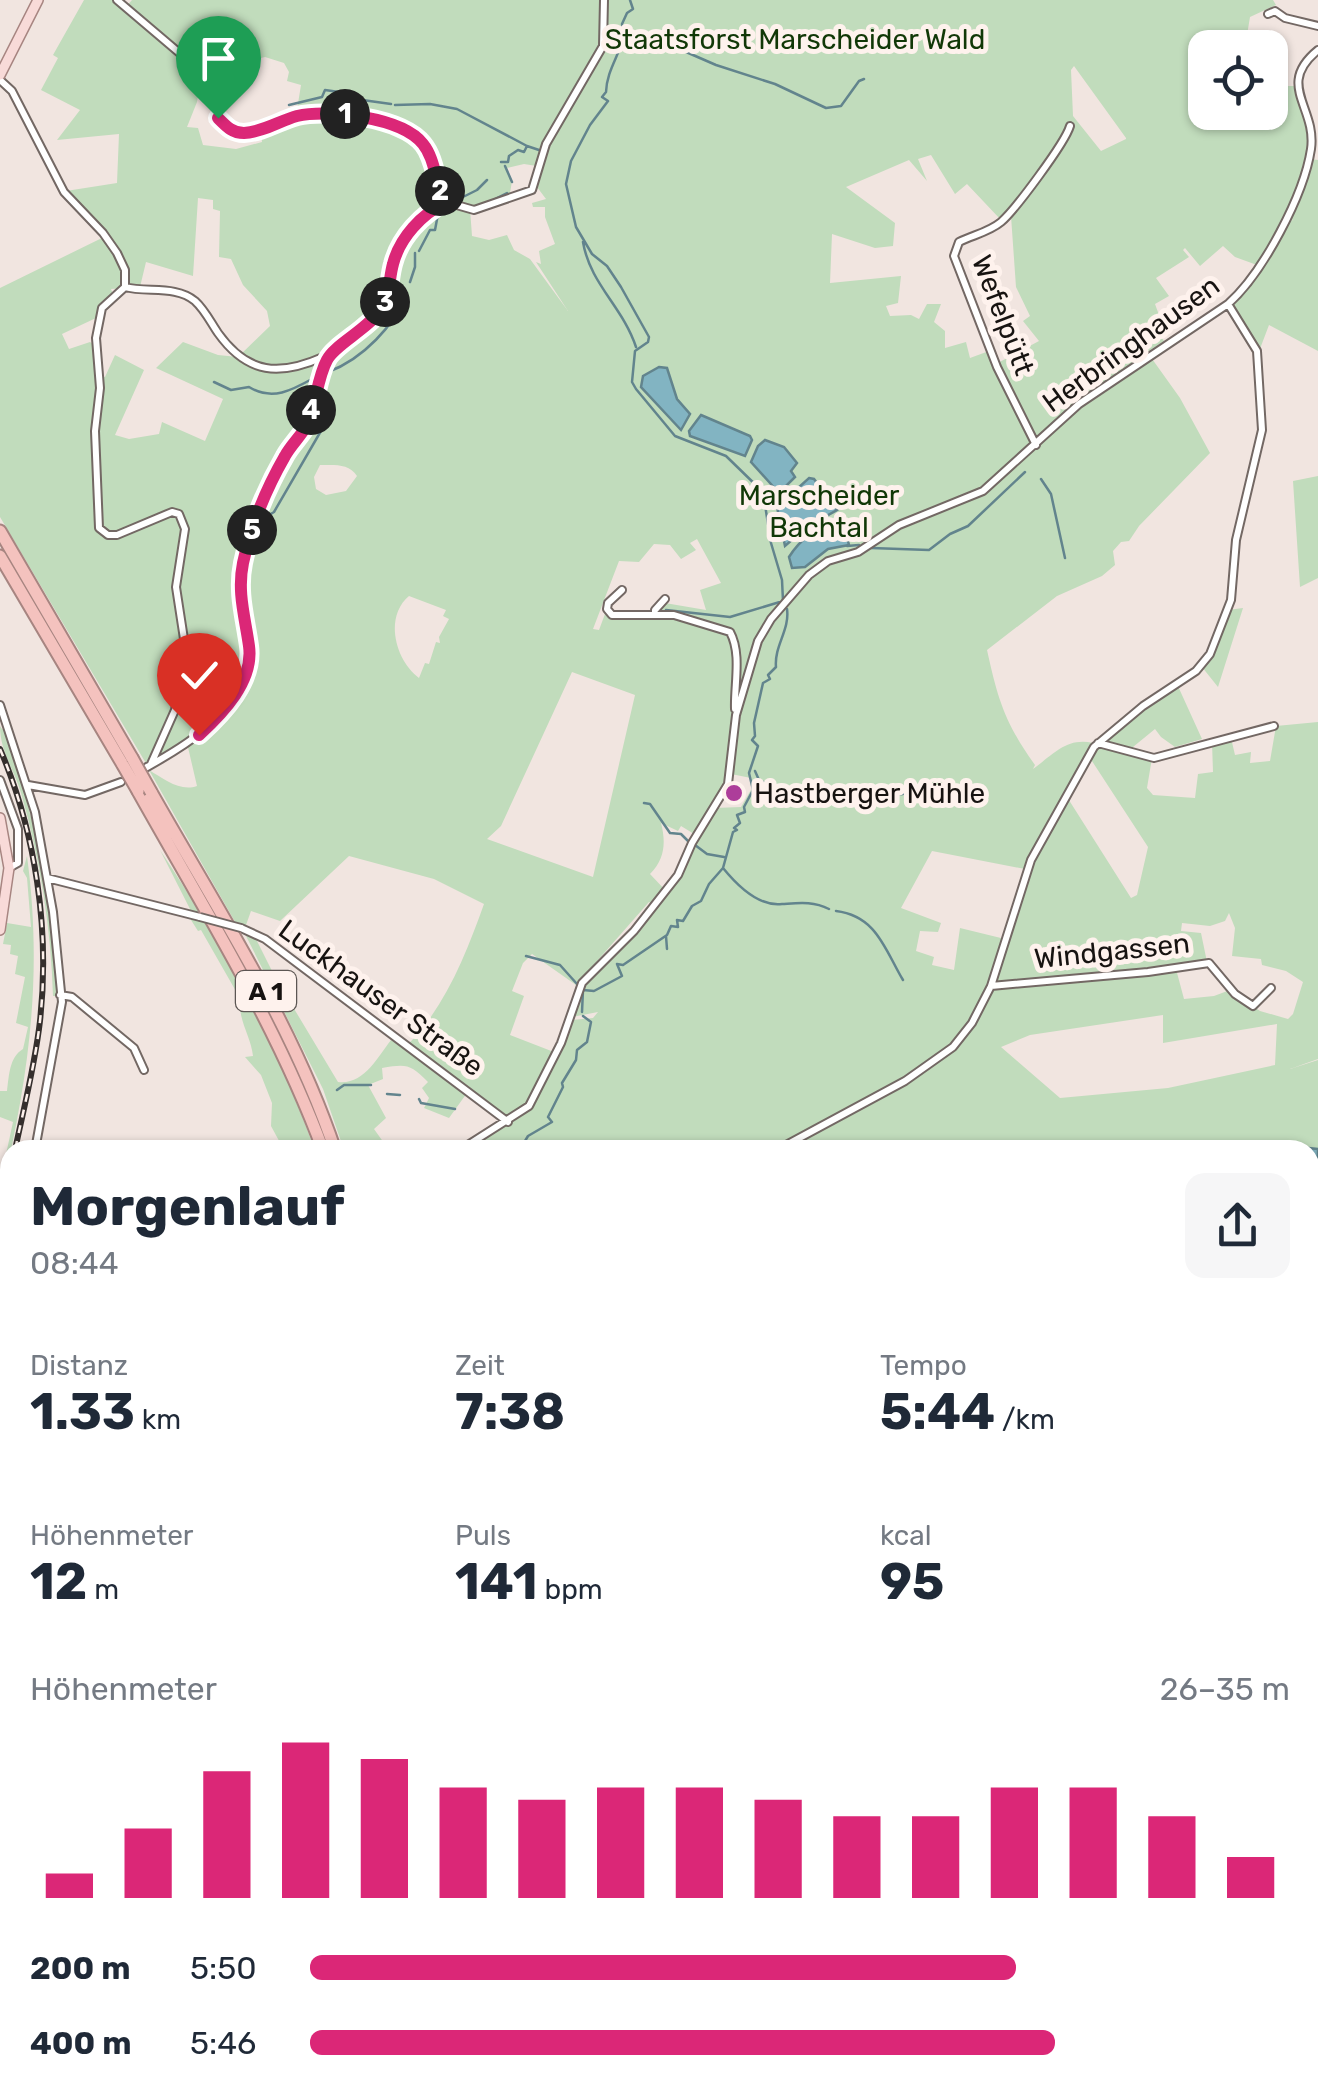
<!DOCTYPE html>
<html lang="de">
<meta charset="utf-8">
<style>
:root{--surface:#fff;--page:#f6f6f7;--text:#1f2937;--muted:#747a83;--accent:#db2777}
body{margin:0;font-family:Rubik,sans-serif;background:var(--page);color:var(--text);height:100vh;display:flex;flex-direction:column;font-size:38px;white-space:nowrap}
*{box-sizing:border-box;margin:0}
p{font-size:32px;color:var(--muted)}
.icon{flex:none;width:55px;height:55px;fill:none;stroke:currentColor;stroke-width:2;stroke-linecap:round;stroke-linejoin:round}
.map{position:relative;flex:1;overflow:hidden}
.drawer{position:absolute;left:0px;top:1140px;width:1320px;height:960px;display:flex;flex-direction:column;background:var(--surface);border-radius:30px 30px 0 0;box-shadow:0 2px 8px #0004}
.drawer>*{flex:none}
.buttons{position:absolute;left:1188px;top:30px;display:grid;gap:20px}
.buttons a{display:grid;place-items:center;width:100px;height:100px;border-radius:20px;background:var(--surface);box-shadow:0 2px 8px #0004;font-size:50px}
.pin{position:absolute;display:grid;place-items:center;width:85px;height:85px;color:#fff;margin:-102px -42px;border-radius:50% 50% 50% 0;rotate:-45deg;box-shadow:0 0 10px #0007}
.pin .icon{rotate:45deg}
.km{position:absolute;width:50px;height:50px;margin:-25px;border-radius:50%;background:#222;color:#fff;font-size:28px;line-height:50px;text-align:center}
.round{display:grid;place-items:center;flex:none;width:105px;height:105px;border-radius:20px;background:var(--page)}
.summary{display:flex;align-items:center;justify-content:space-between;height:170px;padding:0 30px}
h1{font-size:55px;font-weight:700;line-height:75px}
.metrics{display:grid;grid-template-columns:repeat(3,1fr);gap:15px;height:170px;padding:10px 30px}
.metrics div{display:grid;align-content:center}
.metrics b{font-size:50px;font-weight:700}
.metrics small{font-size:28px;font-weight:400}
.metrics p{font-size:28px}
.chart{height:280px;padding:20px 30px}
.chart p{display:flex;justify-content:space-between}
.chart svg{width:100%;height:180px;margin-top:10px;stroke:var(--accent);stroke-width:6}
ul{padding:0 30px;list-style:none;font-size:32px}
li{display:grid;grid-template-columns:160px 120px 1fr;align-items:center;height:75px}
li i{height:25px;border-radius:12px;background:var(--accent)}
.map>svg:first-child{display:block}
.green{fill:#c1dcbc;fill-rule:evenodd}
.water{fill:#82b4c2;stroke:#62848d;stroke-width:2.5}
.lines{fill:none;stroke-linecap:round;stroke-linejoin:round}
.stream{stroke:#62848d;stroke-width:2.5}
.minor-casing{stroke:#736864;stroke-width:10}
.major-casing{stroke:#a78581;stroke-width:12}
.highway-casing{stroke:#a78581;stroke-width:15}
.minor{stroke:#fff;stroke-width:6}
.major{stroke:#f8dad8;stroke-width:9}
.highway{stroke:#f4c2be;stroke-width:11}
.rail-casing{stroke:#352f2d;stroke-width:6}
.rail{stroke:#fef2ed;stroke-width:2.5;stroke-dasharray:8;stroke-linecap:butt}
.minor-bridge-casing{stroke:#736864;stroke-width:10;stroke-linecap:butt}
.highway-bridge-casing{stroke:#a78581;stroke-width:15;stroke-linecap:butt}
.minor-bridge{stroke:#fff;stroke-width:6}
.highway-bridge{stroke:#f4c2be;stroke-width:11}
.route-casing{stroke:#fff;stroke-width:20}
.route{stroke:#db2777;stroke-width:12}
.poi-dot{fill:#ad3d9a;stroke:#fef2ed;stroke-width:4}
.labels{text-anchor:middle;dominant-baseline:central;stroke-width:10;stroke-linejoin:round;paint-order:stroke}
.shield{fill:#fef2ed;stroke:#5c5653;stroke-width:2.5}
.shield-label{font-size:25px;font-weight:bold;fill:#171311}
.park-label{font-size:28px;fill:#113807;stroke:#fef2ed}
.street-label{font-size:28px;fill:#171311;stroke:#fef2ed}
.poi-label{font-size:28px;fill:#171311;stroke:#fef2ed;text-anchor:start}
</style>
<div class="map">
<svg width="1318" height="2100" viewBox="0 0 1318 2100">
<rect width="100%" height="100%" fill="#f1e5e0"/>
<path class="green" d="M84 0H112L124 9 132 0H1273L1276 5 1250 17 1246 41 1248 47 1205 48V112H1270V75L1284 86H1296C1297 102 1309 115 1310 131 1313 178 1279 226 1257 265L1235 257 1223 246 1200 266 1185 248 1183 250 1189 257 1156 278 1169 296 1155 304 1159 315 1149 320 1164 341 1149 351 1150 356 1180 398 1210 453 1139 526 1129 541 1121 542 1113 551 1115 565 1102 576 1057 596 987 650C998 700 1005 723 1035 765L1033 769C1053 755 1066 737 1093 743L1063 794 1064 800 1067 797 1131 898 1137 895 1148 847 1090 758 1104 739 1177 684 1202 739 1175 747 1161 737 1155 729 1133 747 1132 752 1152 758 1147 788 1153 795 1195 798 1198 774 1213 772 1212 742 1231 738 1235 755 1251 752 1250 763 1270 761 1276 726 1318 722V1059L1290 1069 1318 1060V1149L1235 1150 1230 1145 1219 1150H457L502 1121 467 1093 449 1118 424 1108 429 1098 422 1088 428 1082C410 1064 407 1064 382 1068L383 1079 368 1085 386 1118 374 1129 389 1150H344L323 1089 245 934 256 939 275 977 338 1082C364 1085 377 1058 391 1040L404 1048C444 1011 466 954 484 904L434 879 349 856 280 921 251 911 246 925 235 922 149 770C164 779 180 792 197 786L187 743 147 765 0 517V288L106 236 66 191 117 183 119 134 57 140 80 110 41 90 58 58 53 55ZM201 32 245 62 265 57 284 63 289 72 287 81 301 85 296 116 261 128 262 142 236 149 203 145 198 128 187 127 197 102 201 77 180 58ZM1074 66 1126 138V139L1101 151 1073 116 1071 70ZM931 155 955 194 967 184 1001 220 1011 216 1016 287 1030 316 1023 321 1039 341 994 365 989 351 970 358 966 342 945 348V331L934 322 941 304H927L919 319 911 315 890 316 886 306 898 303 901 276 830 283 832 234 875 248 893 246 895 223 846 187 909 160 927 181 918 159ZM524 164 543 167 537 187 546 199 532 203 533 207H545V217L555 244 539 251 541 264 536 262 568 311 530 259 514 250 507 235 489 240 472 236 470 209 510 193 512 181 507 168ZM198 198 213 200V209L220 211 219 257 231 259 243 285 267 311 270 326 238 357 218 355 183 342 156 368 223 399 205 441 162 422 159 434 129 439 115 435 144 370 115 355 105 377H98L94 345 90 342 69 349 62 334 96 318 99 308 113 294 111 289 140 287 146 262 193 276ZM320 465C334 465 349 463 357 476L346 491 326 495 316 489 314 477ZM697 539 721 583 700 590 706 610 665 603C648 619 627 626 605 614L599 630 593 629 619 561 639 562 654 544 670 545 681 559 696 550 690 543ZM409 596 446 610 443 616 449 619 439 637 440 643 436 642 429 664 425 663 419 678C395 660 384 617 409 596ZM572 672 635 695 593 877 487 839 501 826ZM731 774 751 778 752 788 741 807 715 808ZM661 823 678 831 681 826 699 837 679 878 667 892 650 874C665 859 666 842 661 823ZM932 851 1025 869 1005 939 960 928 954 970 932 965 934 957 916 951 920 931 938 932 941 923 901 908ZM649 902 655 906 628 941 581 989 572 1017 598 1012 593 1018 572 1020 559 1054 510 1035 524 996 512 991 523 963 532 954 576 985ZM1229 913 1235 928 1232 956 1261 959 1262 965 1286 971 1303 982 1293 1014 1288 1019 1260 1011 1230 990 1214 996 1184 999 1176 969 1158 968 1207 962 1201 933 1181 931 1182 923 1210 926 1225 921ZM1163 1015V1043L1277 1024 1275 1065 1168 1088 1060 1098 1001 1047 1030 1035Z
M1310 159 1318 160V351L1269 325 1258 354 1229 306 1286 221 1294 220 1287 219Z
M1318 476V578L1300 587 1293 481Z
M1243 608 1218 687 1202 667 1228 610Z
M0 726 2 729 6 728C34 815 52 904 58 996H53C51 927 40 859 21 793 14 769 0 752 0 726Z
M160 850C223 944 276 1044 315 1150H284L271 1126 272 1103 261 1075 245 1057 253 1056C251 1036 237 1019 241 1000L201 930 198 931 191 920 190 909Z
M27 856C43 976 29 1074 2 1191L0 1182 13 1122 0 1117V1091H7C9 1077 9 1057 23 1049L28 1027 16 1023 25 977 15 974 18 956 10 954 11 945 3 944 7 923 31 927 27 878 23 871Z
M1318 1451V2049L1310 2050V1453Z
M0 1763 10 1790V1824L5 1827 10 1839V1858L0 1841V1828L4 1827 0 1817Z
M1310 2052H1318V2100H1166L1184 2090H1310Z
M338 2090H450L455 2100H340Z
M615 2090H668L657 2100H526L596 2096Z
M739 2090H1181L1161 2100H783Z"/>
<path class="water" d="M659 367 667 368 677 399 690 414 681 430 641 387 643 376Z
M701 415 750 436 752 440 745 456 690 436 689 431Z
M765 440 784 447 797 463 791 471 795 477 779 493 751 462 758 446Z
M809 478 814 479 837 510 807 527 785 546 777 507Z
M842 518 849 545 828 549 805 567 792 568 789 557C799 540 822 522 842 518Z
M1299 1147 1318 1149V1396L1310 1395V1150H1263Z"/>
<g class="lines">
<path class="stream" d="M630 0 633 9 627 13 622 24C628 47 607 64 606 92L602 97 608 101 590 125 571 161 566 184 576 227 592 254 607 266 621 287 649 337 648 342 635 351 632 382 636 389 675 436 726 456 763 492 771 543 782 580 783 601 730 617 666 610
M627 33 634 42 670 45 716 65 775 84 826 108 841 106 859 81 864 79
M622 39 629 40 631 49 637 50 642 45
M289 105 322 97 325 90 346 93 348 98 391 104
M395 105 430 104 457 109 527 146
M501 162H508L509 156 518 150 524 152 527 146 542 151
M505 166 512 182
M453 202 477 190 487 180
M487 203 507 193
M583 242C590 284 623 307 636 347
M419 251 430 230H435L438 214 444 206
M410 282 415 267V253
M328 372C363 359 395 325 406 294
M214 382 231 390 249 387C275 403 297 387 321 374
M1041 479 1051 494 1065 558
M254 538 260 537 266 517 274 512 325 424 320 398
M847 546 859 545
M871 548 929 550 950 534 968 526 1025 472
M755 771 759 780 800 799 822 803 903 794
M644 803 650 804 670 833 681 834 688 841
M695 845 707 854 724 857
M723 868C736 884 758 907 782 904 799 903 813 901 829 909
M836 911C877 916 885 950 903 980
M666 936 667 949
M526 956 560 965 577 984
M582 1012 583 990 594 991 622 976 617 964 623 965 667 935 671 926 678 927 677 920 683 921 692 906 701 901 709 884 723 868 733 832 737 830 734 828 740 823 737 815 745 812 744 807 753 790 749 773 758 746 752 740 755 736 754 723 763 683 770 679 768 675 776 667C774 646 790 630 787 609
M337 1090 344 1085H371
M387 1094 400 1095
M419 1099 421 1103 455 1109
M1135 1143 1166 1148
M1171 1148 1174 1150
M504 1150 522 1146 528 1136 552 1122 548 1117 563 1087 562 1083 576 1060 577 1050 587 1042 591 1022 583 1016
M1310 1878 1318 1876
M1310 2065 1318 2069
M409 2090 420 2100
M687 2090 689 2100
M1154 2090 1165 2096
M1172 2100H1173
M1188 2100 1219 2090"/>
<defs>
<path id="minor" d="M117 0 216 84C218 97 213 111 222 122 244 149 289 115 317 113 349 110 395 121 421 141L446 202
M1268 14 1275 11 1285 18 1318 26
M0 80 12 91 64 192 103 233 117 253 125 270V287
M446 202 474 210 532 190 546 144 603 46 604 0
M1036 445 997 367 954 256 959 242C973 235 989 232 1001 222 1015 210 1065 143 1070 126
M622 590 608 603 607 609 612 615H674L730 632C742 654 734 685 735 709
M655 615V610L665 599
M0 705 35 812 53 912 62 1002 35 1150
M1098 743 1154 758 1274 726
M151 764 175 710 186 652 176 587 185 529 179 514 172 512 117 535H108L99 528 95 431 100 388 96 338 102 308 125 287C147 293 176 285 195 301 205 310 211 323 218 333 248 375 280 376 323 357L327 358C347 342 371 328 384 304 389 293 389 279 392 266 399 238 421 215 446 202
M147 767C187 745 228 719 246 675 257 650 237 602 242 569 248 530 266 489 285 455 292 444 302 435 307 424 317 404 321 380 327 358
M0 780 18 829V863L9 868
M28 785 85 795 121 782
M47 878 200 917
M241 928 265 939 508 1122
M991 986 1148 972 1209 963 1235 994 1253 1006 1271 988
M60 995 72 997 134 1048 144 1070
M460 1150 529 1106 561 1043 582 983 634 931 678 875 692 843 728 784 736 715 758 641 771 619 809 575 828 561 858 552 899 525 983 491 1079 404 1228 304C1263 273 1304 195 1311 149 1317 107 1275 85 1318 50
M777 1150 905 1081 953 1047 972 1023 991 986 1031 860 1094 747 1143 706 1196 671 1210 654 1231 600 1236 540 1262 430 1257 351 1228 304
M0 1346 10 1300
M0 1352 3 1365
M0 1844 10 1860
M0 2005 10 2013
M0 2044 10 2029
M1310 2052 1318 2051
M95 2090 97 2100
M337 2090 339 2100
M1131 2090 1145 2100
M1163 2100 1183 2090"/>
<path id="major" d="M0 75 38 0
M0 818 9 868 0 930
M0 1365 10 1363
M1310 1451 1318 1449"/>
<path id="highway" d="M0 531 132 758
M0 556 123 765
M138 791C204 909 276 1023 323 1150
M151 792C217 909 292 1022 335 1150
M166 2100 174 2090
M181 2100 189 2090"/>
</defs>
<use href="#minor" class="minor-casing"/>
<use href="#major" class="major-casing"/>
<use href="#highway" class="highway-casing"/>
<use href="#minor" class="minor"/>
<use href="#major" class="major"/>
<use href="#highway" class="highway"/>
<defs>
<path id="rail" d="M0 749C36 833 50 931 40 1021 35 1065 24 1107 15 1150
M0 1206 10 1158
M3 1240 10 1191
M0 1270 3 1261
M0 1794 10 1819
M110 2090 112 2100"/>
</defs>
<use href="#rail" class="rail-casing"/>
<use href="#rail" class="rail"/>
<defs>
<path id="minor-bridge" d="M200 917 241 928"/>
<path id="highway-bridge" d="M132 758 151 792
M123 765 138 791"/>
</defs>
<use href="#minor-bridge" class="minor-bridge-casing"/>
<use href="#highway-bridge" class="highway-bridge-casing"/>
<use href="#minor-bridge" class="minor-bridge"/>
<use href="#highway-bridge" class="highway-bridge"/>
</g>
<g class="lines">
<defs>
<path id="route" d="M199 735C223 713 254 681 249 646 245 617 237 592 243 563 251 526 266 489 285 456 291 445 301 436 307 425 316 406 317 378 327 360 335 344 369 329 382 308 390 295 389 278 393 264 400 237 422 214 446 202 435 185 436 160 423 144 402 117 328 109 297 116 279 121 263 132 244 133 232 133 226 126 218 118"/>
</defs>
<use href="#route" class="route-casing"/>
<use href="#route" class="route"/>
</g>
<circle class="poi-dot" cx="734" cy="793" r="10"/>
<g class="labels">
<rect class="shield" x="236" y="971" width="60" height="40" rx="8"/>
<g class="shield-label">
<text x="266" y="991">A 1</text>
</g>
<g class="park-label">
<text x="795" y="39">Staatsforst Marscheider Wald</text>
<text x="819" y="495">Marscheider<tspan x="819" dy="32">Bachtal</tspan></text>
</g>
<g class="street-label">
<text transform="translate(1003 315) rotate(69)">Wefelpütt</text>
<text transform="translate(1131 344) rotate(-36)">Herbringhausen</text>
<text transform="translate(1112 951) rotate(-6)">Windgassen</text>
<text transform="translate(381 998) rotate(36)">Luckhauser Straße</text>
</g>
<g class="poi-label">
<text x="754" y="793">Hastberger Mühle</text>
</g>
</g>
</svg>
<div class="buttons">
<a><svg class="icon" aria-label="locate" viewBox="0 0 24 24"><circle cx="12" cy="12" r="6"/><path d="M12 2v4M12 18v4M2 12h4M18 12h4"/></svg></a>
</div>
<div class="pin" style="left:218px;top:118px;background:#1e9e55"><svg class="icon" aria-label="arrive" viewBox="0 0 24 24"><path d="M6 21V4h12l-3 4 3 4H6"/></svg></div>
<div class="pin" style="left:199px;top:735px;background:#d93025"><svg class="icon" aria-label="check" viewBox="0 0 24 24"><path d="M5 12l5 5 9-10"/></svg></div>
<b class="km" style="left:345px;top:114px">1</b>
<b class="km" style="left:440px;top:191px">2</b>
<b class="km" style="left:385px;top:302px">3</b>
<b class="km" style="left:311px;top:410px">4</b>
<b class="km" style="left:252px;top:530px">5</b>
<section class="drawer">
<div class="summary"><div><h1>Morgenlauf</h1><p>08:44</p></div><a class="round"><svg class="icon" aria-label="share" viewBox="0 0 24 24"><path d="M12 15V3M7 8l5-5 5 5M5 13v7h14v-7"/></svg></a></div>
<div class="metrics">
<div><p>Distanz</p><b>1.33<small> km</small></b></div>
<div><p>Zeit</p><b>7:38</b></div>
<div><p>Tempo</p><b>5:44<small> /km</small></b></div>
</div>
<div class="metrics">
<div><p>Höhenmeter</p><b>12<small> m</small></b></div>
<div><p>Puls</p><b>141<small> bpm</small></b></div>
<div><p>kcal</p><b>95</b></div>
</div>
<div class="chart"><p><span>Höhenmeter</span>26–35 m</p>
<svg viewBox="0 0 160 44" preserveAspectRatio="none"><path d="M5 44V38M15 44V27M25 44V13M35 44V6M45 44V10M55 44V17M65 44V20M75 44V17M85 44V17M95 44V20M105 44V24M115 44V24M125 44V17M135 44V17M145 44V24M155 44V34"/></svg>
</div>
<ul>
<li><b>200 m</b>5:50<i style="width:72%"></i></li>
<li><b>400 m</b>5:46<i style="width:76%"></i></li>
</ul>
</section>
</div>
